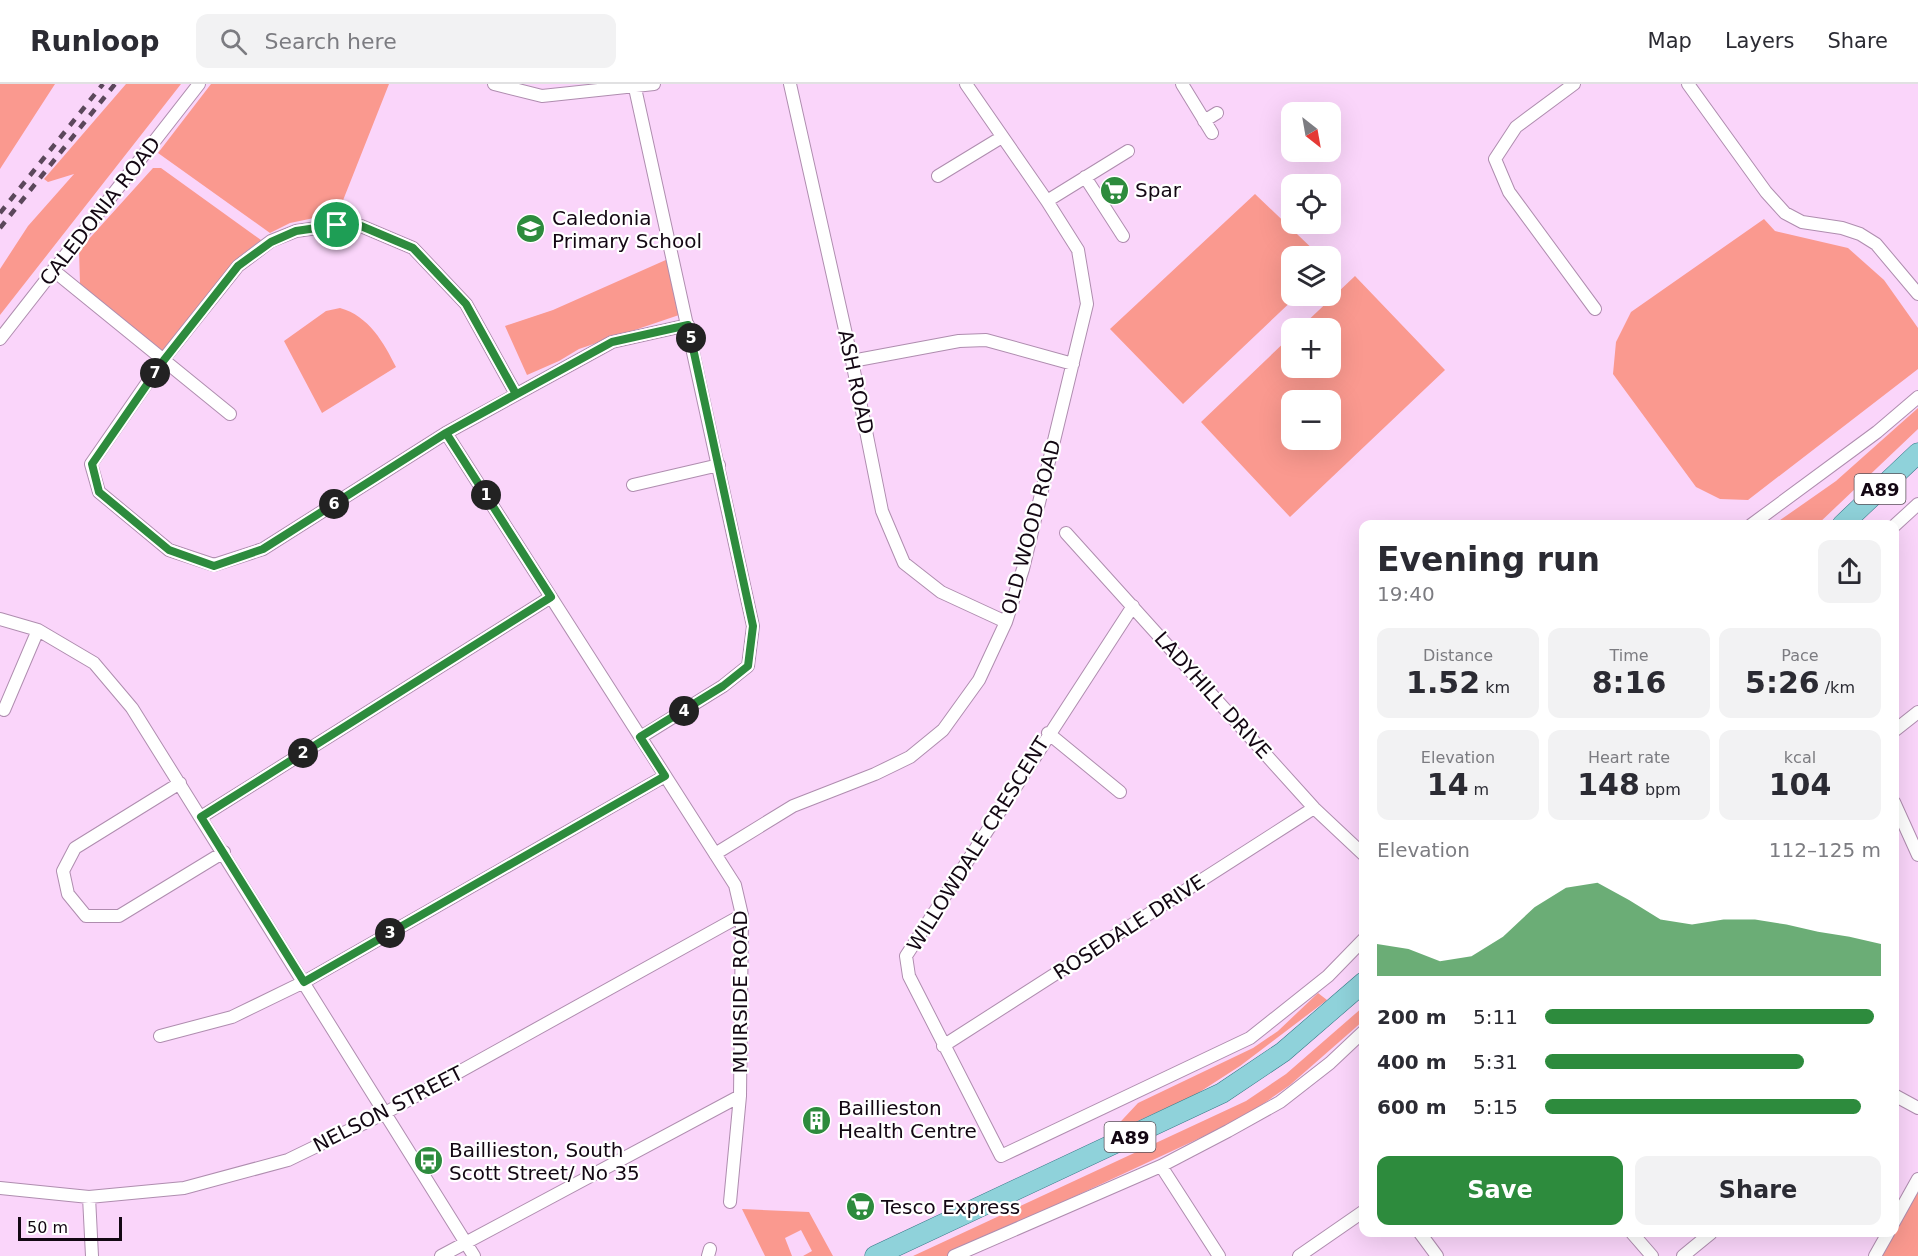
<!DOCTYPE html>
<meta charset="utf-8">
<style>
:root{--surface:#fff;--page:#f2f2f3;--text:#2b2b33;--muted:#7c7c81;--line:#e1e1e2;--accent:#2d8b3d}
body{margin:0;font-family:"DejaVu Sans",sans-serif;background:var(--page);color:var(--text);height:100vh;display:flex;flex-direction:column;font-size:22px;white-space:nowrap}
*{box-sizing:border-box;margin:0}
p{font-size:20px;color:var(--muted)}
.icon{flex:none;width:33px;height:33px;fill:none;stroke:currentColor;stroke-width:2;stroke-linecap:round;stroke-linejoin:round}
.map{position:relative;flex:1;overflow:hidden}
.drawer{position:absolute;left:1359px;top:436px;width:540px;height:717px;display:flex;flex-direction:column;background:var(--surface);border-radius:12px;box-shadow:0 6px 24px #0002}
.drawer>*{flex:none}
.needle{width:39px;rotate:149deg}
.controls{position:absolute;left:1281px;top:18px;display:grid;gap:12px}
.controls a{display:grid;place-items:center;width:60px;height:60px;border-radius:12px;background:var(--surface);box-shadow:0 6px 24px #0002;font-size:30px}
.scale{position:absolute;left:18px;bottom:15px;width:104px;box-sizing:border-box;padding-left:6px;border:3px solid #130713;border-top:0;font-size:16px;line-height:21px;white-space:nowrap;color:#130713;-webkit-text-stroke:4px #fff;paint-order:stroke}
.pin{position:absolute;display:grid;place-items:center;width:51px;height:51px;color:#fff;margin:-26px;border:3px solid #fff;border-radius:50%;box-shadow:0 2px 6px #0007}
.km{position:absolute;width:30px;height:30px;margin:-15px;border-radius:50%;background:#222;color:#fff;font-size:16px;line-height:30px;text-align:center}
.round{display:grid;place-items:center;flex:none;width:63px;height:63px;border-radius:12px;background:var(--page)}
.head{display:flex;align-items:center;justify-content:space-between;height:102px;padding:0 18px}
h1{font-size:33px;font-weight:700;line-height:45px}
.stats{display:grid;grid-template-columns:repeat(3,1fr);gap:9px;height:102px;padding:6px 18px}
.stats div{display:grid;align-content:center;border-radius:12px;background:var(--page);text-align:center}
.stats b{font-size:30px;font-weight:700}
.stats small{font-size:16px;font-weight:400}
.stats p{font-size:16px}
.chart{height:168px;padding:12px 18px}
.chart p{display:flex;justify-content:space-between}
.chart svg{width:100%;height:108px;margin-top:6px;fill:var(--accent);opacity:.7}
.cta{display:flex;gap:12px;margin-top:auto;padding:12px 18px}
.cta a{flex:1;height:69px;border-radius:12px;background:var(--accent);color:#fff;font-size:24px;font-weight:700;line-height:69px;text-align:center}
.cta a+a{background:var(--page);color:var(--text)}
ul{padding:0 18px;list-style:none;font-size:20px}
li{display:grid;grid-template-columns:96px 72px 1fr;align-items:center;height:45px}
li i{height:15px;border-radius:8px;background:var(--accent)}
header{display:flex;align-items:center;gap:36px;box-sizing:border-box;height:84px;padding:0 30px;background:var(--surface);border-bottom:2px solid var(--line)}
header strong{font-size:28px}
nav{display:flex;gap:33px;margin-inline-start:auto;font-size:21px}
.search{width:420px;height:54px;background:var(--page);display:flex;align-items:center;gap:15px;box-sizing:border-box;padding:0 21px;border-radius:12px;color:var(--muted);font-size:22px}
.map>svg:first-child{display:block}
.green{fill:#fa998f;fill-rule:evenodd}
.lines{fill:none;stroke-linecap:round;stroke-linejoin:round}
.minor-casing{stroke:#af8daf;stroke-width:14}
.primary-casing{stroke:#347785;stroke-width:21}
.minor{stroke:#fff;stroke-width:12}
.primary{stroke:#8fd2da;stroke-width:20}
.rail{stroke:#5b475b;stroke-width:4.5;stroke-dasharray:8 8;stroke-linecap:butt}
.route-casing{stroke:#fff;stroke-width:12}
.route{stroke:#2d8b3d;stroke-width:8}
.labels{text-anchor:middle;dominant-baseline:central;stroke-width:4.5;stroke-linejoin:round;paint-order:stroke}
.shield{fill:#fff;stroke:#5a515a;stroke-width:1.5}
.shield-label{font-size:18px;font-weight:bold;fill:#130713}
.poi-label{font-size:20px;fill:#130713;stroke:#fff;text-anchor:start}
.street-label{font-size:20px;fill:#130713;stroke:#fff}
</style>
<header>
<strong>Runloop</strong>
<div class="search"><svg class="icon" aria-label="search" viewBox="0 0 24 24"><circle cx="10" cy="10" r="6"/><path d="M15 15l6 6"/></svg>Search here</div>
<nav><a>Map</a><a>Layers</a><a>Share</a></nav>
</header>
<div class="map">
<svg width="1918" height="1172" viewBox="0 0 1918 1172">
<rect width="100%" height="100%" fill="#fad5fa"/>
<path class="green" d="M0 0H55L0 85Z
M126 0H181L0 231V185L28 142 74 90 48 98 44 95Z
M211 0H389L338 129 290 139 270 149 158 69Z
M153 84H161L261 156 234 177 164 268 80 200 79 166Z
M1255 110 1320 172H1292V212H1297L1183 320 1110 245Z
M1764 135 1775 147 1848 164 1884 196 1918 244V285L1748 416 1720 415 1696 403 1613 290 1616 258 1631 228Z
M668 175 679 231 579 265 559 277 527 291 505 242 553 226Z
M1355 192 1445 286 1290 433 1201 338 1291 252 1292 284H1330V244H1300ZM1292 316H1330V356H1292Z
M340 224C369 232 384 259 396 283L322 329 284 257 326 227Z
M1918 324V345L1817 441H1777L1776 439 1836 397Z
M1318 909 1327 916 1240 982 1195 1011 1109 1050 1138 1019 1253 964 1278 947Z
M1363 923V937L1290 1001 1243 1034 947 1172H913L1246 1017 1286 990Z
M1918 1105V1172H1881Z
M742 1125 809 1128 833 1172H803L812 1167 801 1146 785 1154 792 1172H765Z"/>
<g class="lines">
<defs>
<path id="minor" d="M494 0 542 12 654 0
M790 0 852 277 882 427 904 479 941 508 1006 538
M1182 0 1212 49
M1574 0 1516 43 1495 75 1509 108 1595 225
M1688 0 1766 108 1785 129 1802 138 1842 144 1860 150 1876 160 1918 210
M635 4 753 542 748 582 723 602 641 653
M1204 37 1217 29
M938 92 1002 53
M1085 93 1123 152
M1047 117 1128 67
M53 186 230 330
M0 255 199 0
M852 277 959 257 986 256 1073 280
M516 310 466 220 413 164 361 142 346 140 296 147 271 157 238 182 163 276 91 380 99 408 169 466 214 481 263 465 446 349 612 258 688 241
M446 349 735 801 742 831 740 1012 730 1118
M633 401 719 381
M1751 441 1877 348 1918 313
M1894 442 1918 420
M1066 449 1314 724 1364 771
M1133 522 906 872 909 892 1001 1072 1250 954 1328 892 1364 855
M0 535 38 546 94 579 132 624 474 1172
M4 626 38 546
M1894 647 1918 628
M1048 649 1120 708
M180 699 75 764 63 787 68 810 86 832H119L224 768
M1894 718 1918 771
M201 733 551 513
M715 770 793 722 875 690 910 673 943 646 979 596 1006 538 1023 485 1087 220 1078 166 1047 117 966 0
M160 952 232 933 304 898 665 692
M943 962 1314 724
M1894 1011 1918 1024
M1161 1082 1219 1172
M0 1104 89 1113 184 1104 288 1076 385 1029 742 831
M89 1113 92 1172
M1894 1138 1918 1095
M1420 1149 1437 1172
M1632 1149 1652 1172
M441 1172 740 1012
M708 1172 710 1165
M954 1172 1161 1082 1228 1047 1280 1018 1330 979 1364 947
M1299 1172 1364 1127
M1683 1172 1711 1149
M1875 1172 1888 1149"/>
<path id="primary" d="M1842 441 1918 369
M875 1172 1222 1009 1283 968 1364 898"/>
</defs>
<use href="#minor" class="minor-casing"/>
<use href="#primary" class="primary-casing"/>
<use href="#minor" class="minor"/>
<use href="#primary" class="primary"/>
<path class="rail" d="M0 129 103 0
M0 144 115 0"/>
</g>
<g class="lines">
<defs>
<path id="route" d="M337 141 361 142 413 164 466 220 516 310 446 349 551 513 201 733 304 898 665 692 640 653 723 602 748 582 753 542 688 241 612 258 446 349 263 465 214 482 169 466 99 408 92 380 164 276 238 182 271 158 296 147 337 141"/>
</defs>
<use href="#route" class="route-casing"/>
<use href="#route" class="route"/>
</g>
<defs>
<symbol id="supermarket-disc" viewBox="-11 -11 22 22"><circle r="9.5" fill="#2d8b3d" stroke="#fff"/><path d="M-6-5.5h2.5l.6 2H6L4.5 2H-2.5L-4.4-4H-6ZM-1.5 3.2a1.3 1.3 0 1 0 .1 0ZM3 3.2a1.3 1.3 0 1 0 .1 0Z" fill="#fff"/></symbol>
<symbol id="school-disc" viewBox="-11 -11 22 22"><circle r="9.5" fill="#2d8b3d" stroke="#fff"/><path d="M0-5L7-2L0 1L-7-2ZM-4 1L0 2.5L4 1V4Q0 6-4 4Z" fill="#fff"/></symbol>
<symbol id="building-disc" viewBox="-11 -11 22 22"><circle r="9.5" fill="#2d8b3d" stroke="#fff"/><path d="M-4-6H4V6H1V3H-1V6H-4ZM-2.5-4.3h1.7v1.8h-1.7ZM.8-4.3h1.7v1.8H.8ZM-2.5-1h1.7V.8h-1.7ZM.8-1h1.7V.8H.8Z" fill="#fff"/></symbol>
<symbol id="bus-disc" viewBox="-11 -11 22 22"><circle r="9.5" fill="#2d8b3d" stroke="#fff"/><path d="M-5-6H5V4H4V6H2V4H-2V6H-4V4H-5ZM-3.5-4V0h7V-4ZM-3.5 1.2v1.5H-2V1.2ZM2 1.2v1.5H3.5V1.2Z" fill="#fff"/></symbol>
</defs>
<g fill-rule="evenodd">
<use href="#supermarket-disc" x="1098" y="90" width="33" height="33"/>
<use href="#school-disc" x="514" y="128" width="33" height="33"/>
<use href="#building-disc" x="800" y="1020" width="33" height="33"/>
<use href="#bus-disc" x="412" y="1060" width="33" height="33"/>
<use href="#supermarket-disc" x="844" y="1106" width="33" height="33"/>
</g>
<g class="labels">
<g class="shield">
<rect x="1854.5" y="390" width="51" height="30" rx="4.5"/>
<rect x="1104.5" y="1038" width="51" height="30" rx="4.5"/>
</g>
<g class="shield-label">
<text x="1880" y="405">A89</text>
<text x="1130" y="1053">A89</text>
</g>
<g class="poi-label">
<text x="1135" y="106">Spar</text>
<text x="552" y="134">Caledonia<tspan x="552" dy="23">Primary School</tspan></text>
<text x="838" y="1024">Baillieston<tspan x="838" dy="23">Health Centre</tspan></text>
<text x="449" y="1066">Baillieston, South<tspan x="449" dy="23">Scott Street/ No 35</tspan></text>
<text x="881" y="1123">Tesco Express</text>
</g>
<g class="street-label">
<text transform="translate(100 127) rotate(-52)">CALEDONIA ROAD</text>
<text transform="translate(856 298) rotate(78)">ASH ROAD</text>
<text transform="translate(1031 443) rotate(-75)">OLD WOOD ROAD</text>
<text transform="translate(1213 611) rotate(48)">LADYHILL DRIVE</text>
<text transform="translate(978 760) rotate(-58)">WILLOWDALE CRESCENT</text>
<text transform="translate(1129 843) rotate(-33)">ROSEDALE DRIVE</text>
<text transform="translate(740 908) rotate(-90)">MUIRSIDE ROAD</text>
<text transform="translate(388 1025) rotate(-27)">NELSON STREET</text>
</g>
</g>
</svg>
<div class="controls">
<a><svg class="needle" viewBox="-14 -14 28 28"><path d="M0-13l5 13h-10z" fill="#e53935"/><path d="M0 13l5-13h-10z" fill="#7c7c81"/></svg></a>
<a><svg class="icon" aria-label="locate" viewBox="0 0 24 24"><circle cx="12" cy="12" r="6"/><path d="M12 2v4M12 18v4M2 12h4M18 12h4"/></svg></a>
<a><svg class="icon" aria-label="layers" viewBox="0 0 24 24"><path d="M12 4l9 5-9 5-9-5zM3 14l9 5 9-5"/></svg></a>
<a>+</a>
<a>−</a>
</div>
<div class="scale">50 m</div>
<div class="pin" style="left:337px;top:141px;background:#1e9e55"><svg class="icon" aria-label="arrive" viewBox="0 0 24 24"><path d="M6 21V4h12l-3 4 3 4H6"/></svg></div>
<b class="km" style="left:486px;top:411px">1</b>
<b class="km" style="left:303px;top:669px">2</b>
<b class="km" style="left:390px;top:849px">3</b>
<b class="km" style="left:684px;top:627px">4</b>
<b class="km" style="left:691px;top:254px">5</b>
<b class="km" style="left:334px;top:420px">6</b>
<b class="km" style="left:155px;top:289px">7</b>
<section class="drawer">
<div class="head"><div><h1>Evening run</h1><p>19:40</p></div><a class="round"><svg class="icon" aria-label="share" viewBox="0 0 24 24"><path d="M12 15V3M7 8l5-5 5 5M5 13v7h14v-7"/></svg></a></div>
<div class="stats">
<div><p>Distance</p><b>1.52<small> km</small></b></div>
<div><p>Time</p><b>8:16</b></div>
<div><p>Pace</p><b>5:26<small> /km</small></b></div>
</div>
<div class="stats">
<div><p>Elevation</p><b>14<small> m</small></b></div>
<div><p>Heart rate</p><b>148<small> bpm</small></b></div>
<div><p>kcal</p><b>104</b></div>
</div>
<div class="chart"><p><span>Elevation</span>112–125 m</p>
<svg viewBox="0 0 160 44" preserveAspectRatio="none"><path d="M0 44V31L10 33L20 38L30 36L40 28L50 16L60 8L70 6L80 13L90 21L100 23L110 21L120 21L130 23L140 26L150 28L160 31V44z"/></svg>
</div>
<ul>
<li><b>200 m</b>5:11<i style="width:98%"></i></li>
<li><b>400 m</b>5:31<i style="width:77%"></i></li>
<li><b>600 m</b>5:15<i style="width:94%"></i></li>
</ul>
<div class="cta"><a>Save</a><a>Share</a></div>
</section>
</div>
